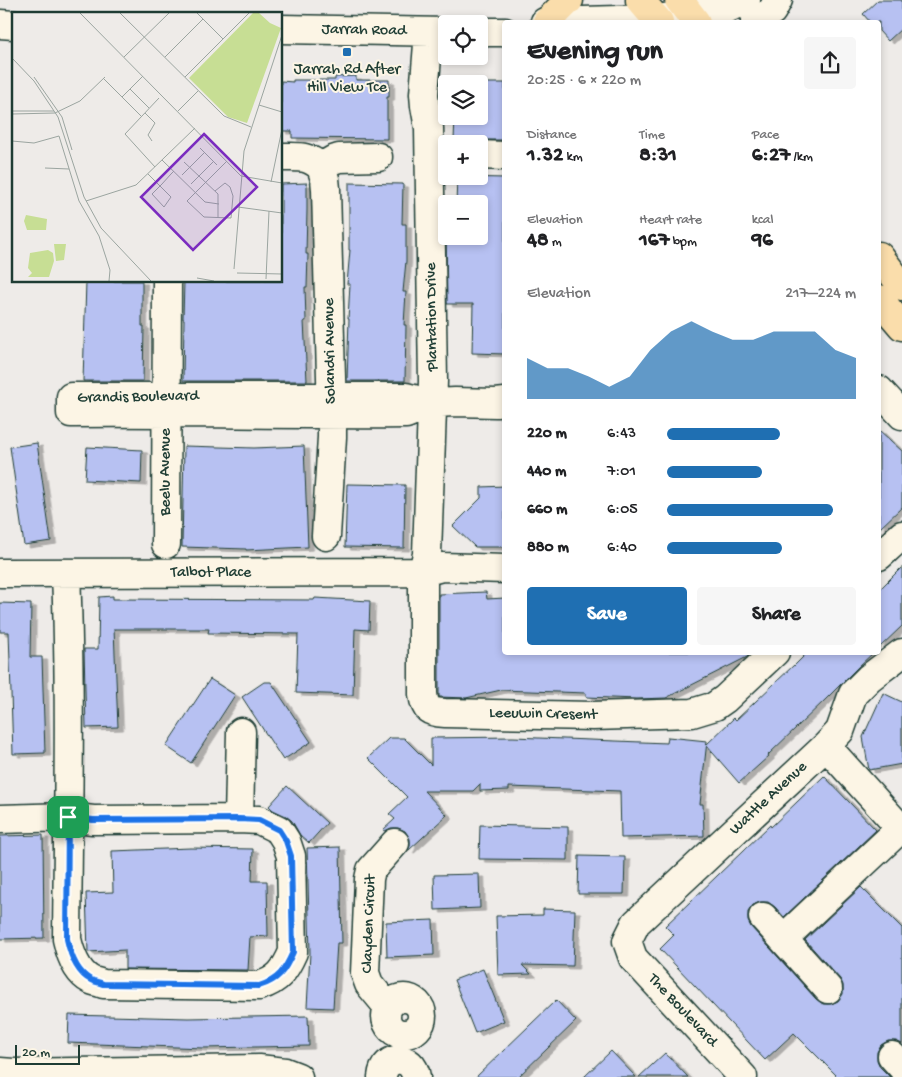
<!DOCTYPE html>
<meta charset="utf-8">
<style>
:root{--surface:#fff;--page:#f6f6f6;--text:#202124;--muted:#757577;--accent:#1f6fb2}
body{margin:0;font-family:"Gochi Hand",sans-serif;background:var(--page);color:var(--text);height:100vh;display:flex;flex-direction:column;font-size:19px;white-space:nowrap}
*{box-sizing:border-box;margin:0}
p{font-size:16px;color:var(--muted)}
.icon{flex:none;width:28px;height:28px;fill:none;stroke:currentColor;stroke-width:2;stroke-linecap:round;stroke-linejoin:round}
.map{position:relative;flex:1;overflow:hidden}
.panel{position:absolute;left:502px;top:20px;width:379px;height:635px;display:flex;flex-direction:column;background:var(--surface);border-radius:5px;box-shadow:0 2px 8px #0003}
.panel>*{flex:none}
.buttons{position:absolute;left:438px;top:15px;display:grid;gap:10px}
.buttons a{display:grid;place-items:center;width:50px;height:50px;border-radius:5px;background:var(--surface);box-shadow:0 2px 8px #0003;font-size:25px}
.scale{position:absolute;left:15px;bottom:12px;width:65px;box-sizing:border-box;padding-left:5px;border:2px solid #1f3d34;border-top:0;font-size:14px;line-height:18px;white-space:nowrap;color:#1f3d34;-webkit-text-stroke:4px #fcf5e5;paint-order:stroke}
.pin{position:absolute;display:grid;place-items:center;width:42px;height:42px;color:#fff;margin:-21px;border-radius:10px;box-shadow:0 2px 8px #0006}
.round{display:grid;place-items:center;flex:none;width:52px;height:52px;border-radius:5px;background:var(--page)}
.summary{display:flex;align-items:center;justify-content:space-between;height:85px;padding:0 25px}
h1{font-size:28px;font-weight:700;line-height:38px}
.metrics{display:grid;grid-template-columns:repeat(3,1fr);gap:8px;height:85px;padding:5px 25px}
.metrics div{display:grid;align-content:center}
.metrics b{font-size:21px;font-weight:700}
.metrics small{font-size:14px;font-weight:400}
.metrics p{font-size:14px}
.chart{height:140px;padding:10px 25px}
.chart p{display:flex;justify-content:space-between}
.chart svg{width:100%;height:90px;margin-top:5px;fill:var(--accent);opacity:.7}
.cta{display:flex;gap:10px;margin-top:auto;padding:10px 25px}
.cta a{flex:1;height:58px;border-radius:5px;background:var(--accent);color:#fff;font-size:20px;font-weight:700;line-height:58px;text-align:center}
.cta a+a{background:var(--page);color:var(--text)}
ul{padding:0 25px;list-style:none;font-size:16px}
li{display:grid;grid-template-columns:80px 60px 1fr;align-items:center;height:38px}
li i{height:12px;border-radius:6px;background:var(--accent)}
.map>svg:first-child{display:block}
.building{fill:#b7c1f2;stroke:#1f3d34;filter:url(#shadow)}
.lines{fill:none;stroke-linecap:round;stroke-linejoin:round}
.minor-casing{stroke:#1f3d34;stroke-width:31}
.major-casing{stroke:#1f3d34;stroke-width:31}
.minor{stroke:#fcf5e5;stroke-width:28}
.major{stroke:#faddab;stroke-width:28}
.route-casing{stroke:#fff;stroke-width:10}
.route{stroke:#1a73e8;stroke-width:6}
.poi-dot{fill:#1f6fb2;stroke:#fcf5e5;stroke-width:2}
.labels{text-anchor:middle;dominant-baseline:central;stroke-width:4;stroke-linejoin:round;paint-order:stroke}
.street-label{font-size:16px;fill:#1f3d34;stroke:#fcf5e5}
.poi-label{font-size:16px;fill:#1f3d34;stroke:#fcf5e5}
.inset-road{fill:none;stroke:#9ba5a0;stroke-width:1}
.view{fill:#7b2cbf;fill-opacity:0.15;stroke:#7b2cbf;stroke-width:2.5}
.inset-edge{fill:none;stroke:#1f3d34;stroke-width:2.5}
</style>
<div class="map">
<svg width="902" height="1077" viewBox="0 0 902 1077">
<defs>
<filter id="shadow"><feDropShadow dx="5.5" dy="3" stdDeviation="0" flood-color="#0004"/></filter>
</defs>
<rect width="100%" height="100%" fill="#eeebe8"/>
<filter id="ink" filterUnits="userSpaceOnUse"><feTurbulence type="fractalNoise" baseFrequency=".02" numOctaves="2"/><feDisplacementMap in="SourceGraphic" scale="10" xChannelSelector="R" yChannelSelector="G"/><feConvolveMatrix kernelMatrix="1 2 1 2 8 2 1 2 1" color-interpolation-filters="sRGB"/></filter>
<g filter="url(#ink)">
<path class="building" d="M878 0H902V28L888 41 879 31V22H870L863 14Z
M356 76V80H389V97H387V139L292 138V131H281V81L293 82V80H335V77Z
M456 83H505V140H454L455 116H479V84H456Z
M457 177 505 178V354L472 353 473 304H447L446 236H479V204H456Z
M307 183V210L306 254H308L307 287H305L306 321H304L307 381H183L184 319H183L184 281H281V184Z
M349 183 403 184 402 224H406V261L403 292H406L404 325H406L405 381H347L349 319H348L350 284H347L350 250H349Z
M86 281H142V326H144L143 381H83Z
M879 430 902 451V507L879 529Z
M37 443 51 541 24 545 10 447Z
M184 446 254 448 304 446 308 547 246 550V549L182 547Z
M87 447 142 450 141 483 85 480Z
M347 484 405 485 404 548 345 547Z
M505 486V547H475L453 526 481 498V487Z
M902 567V626L879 648V590Z
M486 592 487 599 505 598V652H752L747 657 666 698 637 699 586 697V693L501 690 466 698 439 697V594Z
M113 596V599L314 600 315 598 370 601 369 630 355 629 353 695 296 693 298 634 208 633 209 629H114L118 727 86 728 84 649H98L99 597Z
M0 603 31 604 30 657H42L45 753 13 754 9 632H0Z
M808 652H874L858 667 826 699 768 755 769 756 739 783 706 745 734 718 736 720 794 665V666Z
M210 679 235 695 191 763 166 746Z
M264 682H271L311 742 283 760 242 697Z
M883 693 902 702V764L869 770 863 737Z
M513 737 667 743 668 737 707 741 700 804H703L704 836 621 838 620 791 509 787V790L480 791V784L473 791H424L447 815 409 850H408L410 846V839L405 831 398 828H391L385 831 383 830 395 819 389 814 407 797 368 758 389 738H404L431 765V738Z
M824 776 876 830 784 917 775 907 768 902H760L753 905 748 912V921L751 927 816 999 823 1004H831L838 1001 843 994V985L840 979 805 940 861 887 902 928V1044L896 1041H888L881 1045 877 1052V1060L880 1067 890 1077H838L794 1033 765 1060 660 949 674 935 665 926 770 825 771 827Z
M287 786 327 823 309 843 300 835 292 821 286 816 273 810 269 806Z
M480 825 568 827V860L479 859Z
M43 835 44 938 0 939V836Z
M340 847 342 943H337L333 1008 307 1007 310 953 307 848Z
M191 848 253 849 252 881H267L268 936 250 937 248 970 125 969V950L88 952 86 893 113 892 112 851Z
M579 856 625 857 624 894H578Z
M479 874 480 908 435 910 434 875Z
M543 909 575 910 573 966 522 965 531 974 498 975 496 916 543 915Z
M433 920 434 955 387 957 386 922Z
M483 969 504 1021 475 1033 454 980Z
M556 1000 576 1021 518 1077H476Z
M69 1015 188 1018 308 1016 309 1046 203 1048 68 1043Z
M611 1051 636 1077H584Z
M665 1053 688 1077H639Z"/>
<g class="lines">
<defs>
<path id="minor" d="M545 22 656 19 726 9 746 0
M755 22 772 11 778 0
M0 24 14 25
M281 29 446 32
M429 32 424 94 425 106 429 128 433 381 427 554 423 572V694C425 710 429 712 445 713L593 716 692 713 715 706 725 699 775 652
M479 32H505
M479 155 505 156
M281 157C299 157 307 155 321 167L333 160 339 158 378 157
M321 167 325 179 326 189 332 415V437L326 536
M879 390 902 415
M417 404 414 399 406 397H71V413C182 412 294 415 406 414L411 412 417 404 455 402 496 403 505 402
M166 544 167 281
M879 556 902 535
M0 573 423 572 442 567 505 569
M826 746 902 830
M0 819 68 817 93 820 239 819 259 820 279 830 286 841 291 856 293 952C285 970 279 980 259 986L103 984C99 982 95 982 91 980 77 973 70 953 67 939 68 817 71 695 66 573
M239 819 241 732
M763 917 828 989
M783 939 901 828
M386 1016a18 18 0 1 1 36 0a18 18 0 1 1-36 0Z
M388 1007 369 984 365 973 369 879 371 870 395 843
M892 1056 902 1067
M0 1072 13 1073 259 1069 285 1072 298 1077
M382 1077C384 1054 413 1054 416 1077
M743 1077 633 958 627 941 636 923 826 746 840 731 853 694 869 678 902 653"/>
<path id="major" d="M640 0 659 22
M679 0 696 22
M547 22 569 0
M879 256 902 286
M879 299 902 326"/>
</defs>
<use href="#minor" class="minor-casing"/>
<use href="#major" class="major-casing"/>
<use href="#minor" class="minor"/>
<use href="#major" class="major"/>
</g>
</g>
<g class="lines" filter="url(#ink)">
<defs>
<path id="route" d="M68 817 93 820 239 819 259 820 279 830 286 841 291 856 293 952C285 970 279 980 259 986L103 984C99 982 95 982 91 980 77 973 70 953 67 939Z"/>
</defs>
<use href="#route" class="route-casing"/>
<use href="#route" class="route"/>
</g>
<rect class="poi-dot" x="342" y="47" width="10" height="10" rx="2.5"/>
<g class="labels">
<g class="street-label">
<text transform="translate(364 31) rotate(1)">Jarrah Road</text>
<text transform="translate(433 317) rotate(-91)">Plantation Drive</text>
<text transform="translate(331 351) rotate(-91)">Solandri Avenue</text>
<text transform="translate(138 398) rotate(-1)">Grandis Boulevard</text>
<text transform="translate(166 472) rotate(-90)">Beelu Avenue</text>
<text x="211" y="573">Talbot Place</text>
<text transform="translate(543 715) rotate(1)">Leeuwin Cresent</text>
<text transform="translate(769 799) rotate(-43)">Wattle Avenue</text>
<text transform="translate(370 924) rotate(-88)">Clayden Circuit</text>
<text transform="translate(682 1011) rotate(47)">The Boulevard</text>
</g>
<g class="poi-label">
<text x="347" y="70">Jarrah Rd After<tspan x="347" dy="18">Hill View Tce</tspan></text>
</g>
</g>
<g transform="translate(12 12)">
<rect width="270" height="270" fill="#eeebe8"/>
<path d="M241 1H247L258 11 269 16 235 111 216 105 177 66ZM14 203 35 207 34 218H15L12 209ZM42 232H54L52 248 44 249ZM36 238 41 241 42 249 37 265H16L20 261 16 256 18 241Z" fill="#c7de94"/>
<path class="inset-road" d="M68 1 229 164 270 171M108 1 212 104 239 115M185 1 211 27M112 45 157 1M153 45 191 7M0 46 22 69 46 105 72 185 89 216 139 269M22 65 50 105 60 138M173 65 237 1M91 66 129 104M118 77 137 96M110 85 131 64M247 93 270 100M0 99H42M166 99 186 79M133 101 143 111 136 123 140 129M0 102 43 101 68 89 93 65M0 129 22 131 47 124 67 189 87 224 98 258 97 269M188 136 205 153M150 148 193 190 207 192M172 150 206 182V206M143 155 113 122 147 86M33 156 57 157M136 162 159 185 152 195 140 182 150 172 159 162 162 159M170 163 192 141M259 170 270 117M179 172 201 150M203 179 213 171 218 175 221 184 219 206 192 205 175 189 215 149M74 189 124 173 183 116M226 195 270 201M222 257 232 139 270 23M225 261 270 262M185 266 202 269M254 267 257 199"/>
<path class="view" d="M192 122 245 175 181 238 129 185Z"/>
<rect width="270" height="270" class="inset-edge"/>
</g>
</svg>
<div class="buttons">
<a><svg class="icon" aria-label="locate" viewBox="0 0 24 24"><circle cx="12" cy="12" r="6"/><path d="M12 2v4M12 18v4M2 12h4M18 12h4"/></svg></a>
<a><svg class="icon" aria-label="layers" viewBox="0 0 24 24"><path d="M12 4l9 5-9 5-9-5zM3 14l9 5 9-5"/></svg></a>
<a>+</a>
<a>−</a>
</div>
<div class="scale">20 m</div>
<div class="pin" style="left:68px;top:817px;background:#1e9e55"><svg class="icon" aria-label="arrive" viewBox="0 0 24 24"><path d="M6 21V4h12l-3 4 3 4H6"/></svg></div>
<section class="panel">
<div class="summary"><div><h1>Evening run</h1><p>20:25 · 6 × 220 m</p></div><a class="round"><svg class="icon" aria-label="share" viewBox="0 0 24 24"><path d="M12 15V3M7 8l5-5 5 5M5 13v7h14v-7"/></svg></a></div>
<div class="metrics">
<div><p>Distance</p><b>1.32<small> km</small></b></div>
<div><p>Time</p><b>8:31</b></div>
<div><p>Pace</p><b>6:27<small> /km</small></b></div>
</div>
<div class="metrics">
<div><p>Elevation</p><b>48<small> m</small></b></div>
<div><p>Heart rate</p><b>167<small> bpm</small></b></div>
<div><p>kcal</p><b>96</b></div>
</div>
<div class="chart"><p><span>Elevation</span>217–224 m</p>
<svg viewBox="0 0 160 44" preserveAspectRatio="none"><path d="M0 44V24L10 29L20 29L30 33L40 38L50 33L60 20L70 11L80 6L90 11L100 15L110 15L120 11L130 11L140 11L150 20L160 24V44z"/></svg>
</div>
<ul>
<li><b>220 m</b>6:43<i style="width:60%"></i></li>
<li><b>440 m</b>7:01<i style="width:50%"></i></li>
<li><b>660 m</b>6:05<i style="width:88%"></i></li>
<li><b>880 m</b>6:40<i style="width:61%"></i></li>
</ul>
<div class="cta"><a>Save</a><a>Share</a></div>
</section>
</div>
